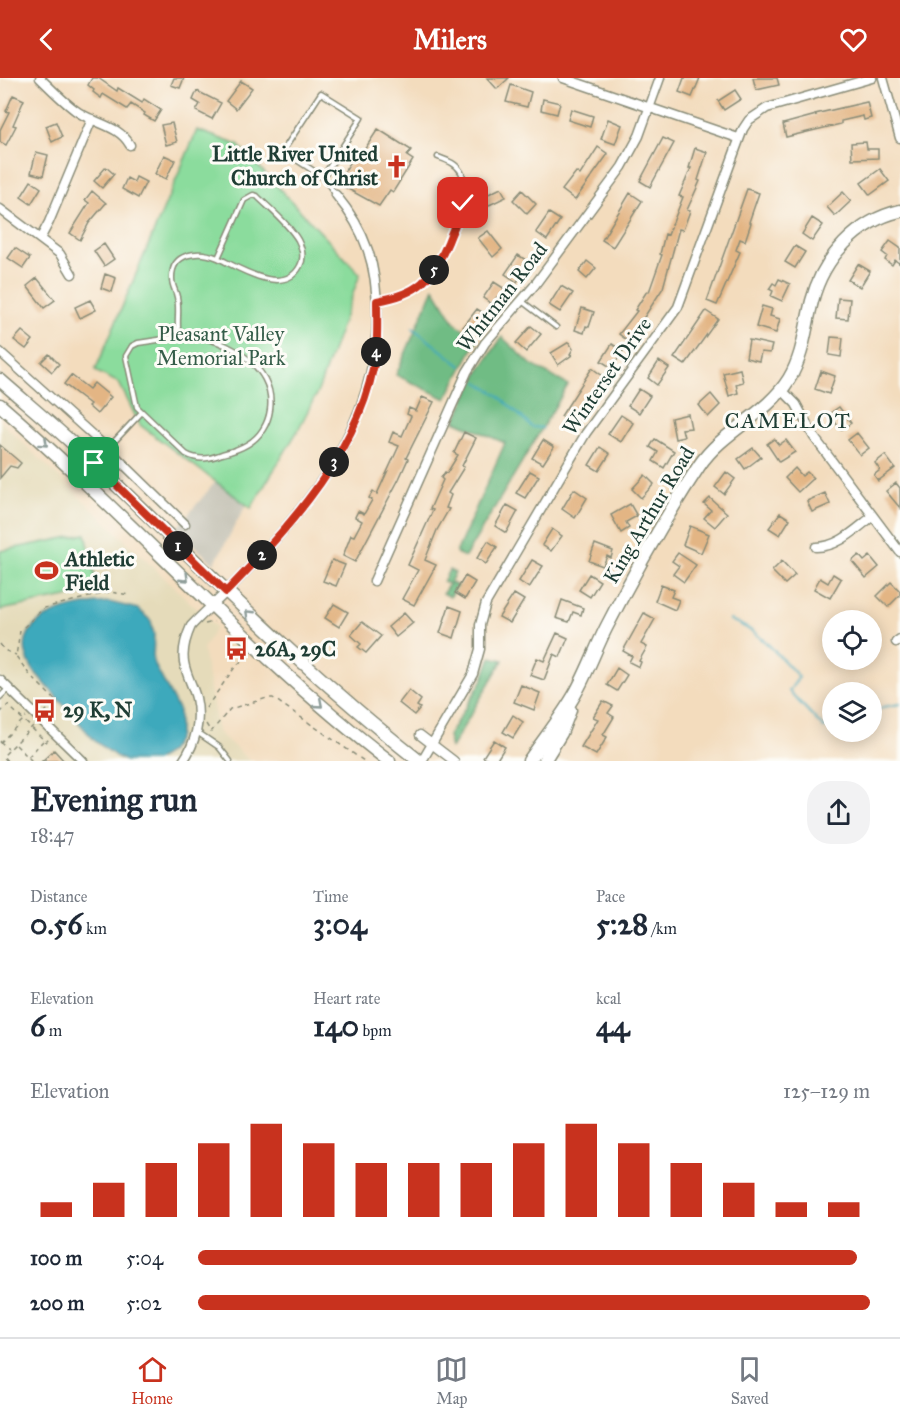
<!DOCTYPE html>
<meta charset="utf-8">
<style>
:root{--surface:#fff;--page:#f2f2f3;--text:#1f2937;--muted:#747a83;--line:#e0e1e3;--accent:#c8321e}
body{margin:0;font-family:"IM FELL Great Primer",serif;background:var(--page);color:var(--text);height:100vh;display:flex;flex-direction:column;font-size:22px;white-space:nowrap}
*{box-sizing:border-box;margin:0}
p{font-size:20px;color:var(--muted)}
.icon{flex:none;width:33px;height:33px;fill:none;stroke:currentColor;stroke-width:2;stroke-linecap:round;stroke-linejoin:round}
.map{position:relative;height:683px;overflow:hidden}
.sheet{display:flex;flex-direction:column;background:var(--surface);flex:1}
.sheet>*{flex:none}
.fabs{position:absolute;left:822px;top:532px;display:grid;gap:12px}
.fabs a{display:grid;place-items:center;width:60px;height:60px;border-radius:50%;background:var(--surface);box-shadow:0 3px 15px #0003;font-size:30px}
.pin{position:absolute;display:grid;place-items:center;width:51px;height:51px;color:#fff;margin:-26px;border-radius:12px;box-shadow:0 3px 9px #0006}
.km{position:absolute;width:30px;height:30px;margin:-15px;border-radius:50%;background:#222;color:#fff;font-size:16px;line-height:30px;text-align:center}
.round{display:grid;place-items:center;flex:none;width:63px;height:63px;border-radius:24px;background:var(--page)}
.headline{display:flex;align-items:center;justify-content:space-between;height:102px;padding:0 30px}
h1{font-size:33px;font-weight:800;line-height:45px}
.stats{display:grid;grid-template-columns:repeat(3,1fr);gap:9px;height:102px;padding:6px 30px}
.stats div{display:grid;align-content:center}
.stats b{font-size:30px;font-weight:800}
.stats small{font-size:16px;font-weight:400}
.stats p{font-size:16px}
.chart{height:168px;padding:12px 30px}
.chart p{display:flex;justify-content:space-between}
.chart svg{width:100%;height:108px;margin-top:6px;stroke:var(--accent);stroke-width:6}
ul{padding:0 30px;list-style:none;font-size:20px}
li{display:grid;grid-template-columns:96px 72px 1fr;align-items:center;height:45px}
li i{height:15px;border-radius:8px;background:var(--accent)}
header{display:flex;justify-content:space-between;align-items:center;height:78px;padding:0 30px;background:var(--accent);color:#fff;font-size:27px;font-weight:800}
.tabs{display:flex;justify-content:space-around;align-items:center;height:84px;border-top:2px solid var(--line);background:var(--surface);font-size:16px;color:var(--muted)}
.tabs a{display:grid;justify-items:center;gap:3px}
.tabs .on{color:var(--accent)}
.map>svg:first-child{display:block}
.built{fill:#e5dbba}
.industrial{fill:#c7c5b8}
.green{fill:#8bdc9d;stroke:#558c68;stroke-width:1.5}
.forest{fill:#70bc84;stroke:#487c5c;stroke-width:1.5}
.water{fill:#3da9bc;stroke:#2e7378;stroke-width:1.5}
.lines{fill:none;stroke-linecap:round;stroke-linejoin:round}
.stream{stroke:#3da9bc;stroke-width:2}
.building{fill:#e3b584}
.lane-casing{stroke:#898c78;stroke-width:7}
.street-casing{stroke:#898c78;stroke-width:11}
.secondary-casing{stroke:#898c78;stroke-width:15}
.primary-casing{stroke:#898c78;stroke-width:15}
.path{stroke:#898c78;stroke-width:1.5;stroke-dasharray:4.5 4.5;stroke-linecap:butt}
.lane{stroke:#fff;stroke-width:4}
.street{stroke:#fff;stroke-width:8}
.secondary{stroke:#fff;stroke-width:12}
.primary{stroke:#fff;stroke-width:12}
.oneway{stroke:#8f9e9a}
.route-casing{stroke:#fff;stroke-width:12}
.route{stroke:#c8321e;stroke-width:8}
.labels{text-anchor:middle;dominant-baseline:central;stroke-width:6;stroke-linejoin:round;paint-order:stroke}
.poi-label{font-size:21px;font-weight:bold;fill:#1f3d34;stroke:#fdfcf7;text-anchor:start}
.street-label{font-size:21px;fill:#1f3d34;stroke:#fdfcf7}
.park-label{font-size:21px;fill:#355d49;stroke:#fdfcf7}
.neighbourhood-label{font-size:22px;letter-spacing:1.5px;fill:#1f3d34;stroke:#fdfcf7}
</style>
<header><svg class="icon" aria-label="back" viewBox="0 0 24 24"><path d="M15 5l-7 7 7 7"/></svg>Milers<svg class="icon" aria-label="heart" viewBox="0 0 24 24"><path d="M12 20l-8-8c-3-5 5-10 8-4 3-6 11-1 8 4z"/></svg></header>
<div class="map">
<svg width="900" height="683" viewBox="0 0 900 683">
<rect width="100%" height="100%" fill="#fdfcf7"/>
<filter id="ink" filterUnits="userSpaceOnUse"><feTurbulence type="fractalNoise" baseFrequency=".0167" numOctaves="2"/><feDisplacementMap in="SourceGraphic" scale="12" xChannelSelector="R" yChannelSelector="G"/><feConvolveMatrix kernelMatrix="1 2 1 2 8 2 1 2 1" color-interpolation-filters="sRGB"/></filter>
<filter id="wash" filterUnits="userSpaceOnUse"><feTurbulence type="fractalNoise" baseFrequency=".008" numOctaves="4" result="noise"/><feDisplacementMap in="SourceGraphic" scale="24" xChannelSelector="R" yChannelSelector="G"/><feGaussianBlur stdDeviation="1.35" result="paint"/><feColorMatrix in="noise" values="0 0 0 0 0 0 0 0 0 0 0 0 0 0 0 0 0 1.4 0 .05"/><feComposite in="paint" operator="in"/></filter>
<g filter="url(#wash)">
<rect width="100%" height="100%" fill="#f3dcbd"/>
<path class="built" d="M0 343 216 549 203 571 218 654 250 683H0Z"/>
<path class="industrial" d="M217 402 246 427 214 486 176 451Z"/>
<path class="green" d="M197 52 238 67 360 196 318 313 297 354 251 430 140 347 119 305 95 293Z
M86 456 98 513 0 532V473Z"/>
<path class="forest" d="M434 210 455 245 478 261 446 321 396 297Z
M502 259 532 287 568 307 465 479 456 475 505 365 455 343 474 301Z
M449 492 455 495 450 504 457 508 450 519 443 515 449 506 443 504Z
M491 579 503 582 451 670 448 658 482 603Z"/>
<path class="water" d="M109 524 138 531 151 543 154 556 153 583 179 633V658L170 674 155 683H126L117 679 95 663 34 593C0 541 73 526 109 524Z"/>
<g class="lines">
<path class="stream" d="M413 250 461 288
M478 304 498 317 532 349 543 350
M730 542C759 552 778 577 799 599L789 613 824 650 832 647
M872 635 883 629 900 626"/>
</g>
<g id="blocks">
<path class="building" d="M92 0H98L117 13 118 10 142 25 144 21 161 32 154 43 144 37 145 35 131 26 127 31 103 16 101 20 93 14 94 12 88 7Z
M174 0H184L180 10 171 7Z
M487 0H509L497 11Z
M684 0H700L692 19 679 14Z
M753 0H777L779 7 756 12Z
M241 3 252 10 236 31 226 23Z
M511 7 531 14 527 29 506 24Z
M735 12 741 21 724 32 718 23Z
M197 13 221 25 212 41 196 33 200 26 193 22Z
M13 17 24 22 13 47 16 48 6 67 0 64V52L9 34 6 33Z
M543 21 560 25 557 36 541 32Z
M867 24 871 40 864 42 863 38 841 43V46L786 59 783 46 816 37 815 36Z
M571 31 593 38 590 49 568 42Z
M608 41 622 47 615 66 601 61Z
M56 44 62 59 52 64 46 48Z
M172 45 177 64 166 67 161 47Z
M378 51 411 72 407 78 413 82 393 114 390 112 379 128 337 105 353 80 357 83Z
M663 60 674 65 650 109 640 103Z
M866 64 867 71H878V80L852 81 851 65Z
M598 69 608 76 575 122 562 112 576 94 580 97Z
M695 70 707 74 698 102 700 103 687 132 690 133 683 152 679 151 663 210 641 244 643 246 628 263 619 256 637 233 635 232 647 213 649 214 662 177 660 176 665 156 668 157 683 119 679 118 691 90H689Z
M36 74 48 77 43 98 31 95Z
M164 77 175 82 166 101 155 96Z
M106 89 114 96 102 110 94 103Z
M880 91 889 103 870 117 861 105Z
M136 99 146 104 138 120 122 111 127 100 134 104Z
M31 103 41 110 31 126 21 119Z
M501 110 506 119 483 130 478 121Z
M747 111 759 115 749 144 751 145 745 163 740 161 736 172 740 174 717 227 707 223Z
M522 112 536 126 527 136 513 122Z
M92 113 106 125 89 145 80 162 70 155 89 125 85 122Z
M843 114 851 123 835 138 827 129Z
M630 115 642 123 613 169 602 162Z
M549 135 560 142 547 162 536 154Z
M812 140 823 147 812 163 802 156Z
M488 153 502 171 493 179 478 160Z
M890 163 900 170V186L895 182 892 187 885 182 887 178 882 174Z
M104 166 114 181 104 188 94 173Z
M795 168 805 174 795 190 785 184Z
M15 170 30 180 23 190 8 180Z
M518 177 529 184 517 204 505 196Z
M587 183 596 190 587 201 579 194Z
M858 186 870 193 860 209 848 202Z
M105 196 116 200 112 214 101 210Z
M37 200 55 222 44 230 27 208Z
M779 201 790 206 782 223 771 218 773 213 769 211 773 205 776 207Z
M494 204 508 213 502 222 497 219 492 226 483 220Z
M561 208 573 215 560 234 549 227Z
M838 220 850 221 848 241 836 240Z
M90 222 96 232 80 240 75 229Z
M762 228 772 231 770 238 780 241 776 255 756 249Z
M582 230 594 234 589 249 586 248 584 255 575 252Z
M477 231 485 236 471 255 463 249Z
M706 233 718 241 685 287 674 280Z
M531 248 541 256 526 274 516 265Z
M22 253 33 262 26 271 14 262Z
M831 259 843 260 841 279 829 277Z
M749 262 772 267 770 275 761 274 759 283 746 280Z
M569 264 573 271 570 276 572 277 558 287 551 275Z
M612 266 623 273 612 290 601 283Z
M49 276 59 286 52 294 41 284Z
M659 283 669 290 657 307 648 300Z
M592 290 604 299 572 345 561 338Z
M740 291 743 304 736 306 738 315 729 318 723 295Z
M821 293 835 298 829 316 815 311Z
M71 297 89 311 94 305 111 319 97 336 88 328 90 326 64 306Z
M639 311 650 318 639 335 628 328Z
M711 316 720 327 708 339 699 327Z
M422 319 434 324 406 380 408 381 399 401 355 484 343 478 351 457 354 458 362 443 355 439 358 433 364 436 372 422 369 420 373 413 377 416 399 368 389 364 393 354 402 358 411 338 407 336 409 330 416 333Z
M839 329 851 345 841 352 829 336Z
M688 336 691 350 682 351 684 359 675 361 671 340Z
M621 337 633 345 621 364 608 356Z
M464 354 476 360 462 388 464 389 448 415 451 417 446 430 449 431 437 452 425 482 436 487 414 527 402 521 418 492 408 487 433 432 430 431 443 402 441 400 445 394 447 395 458 377 454 375Z
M857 355 869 370 860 377 848 362Z
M655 361 674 373 664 390 653 383 658 374 650 369Z
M774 361 779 367 786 362 795 374 779 384 767 366Z
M543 362 554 369 543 386 532 380Z
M0 367 21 385 17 390 10 388 0 400Z
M600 369 610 376 599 393 589 387Z
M753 370 761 379 745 391 738 381Z
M885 377 895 390 878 403 874 397 880 392 875 385Z
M795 390 802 398 807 394 813 400 798 414 785 400Z
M530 393 539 398 525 420 516 415Z
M726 394 735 401 724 416 715 409Z
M645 397 654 406 641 420 632 411Z
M896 405 900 410V430L886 413Z
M574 411 587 420 575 440 562 431Z
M825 415 830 426 812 434 807 423Z
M710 420 727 435 715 449 704 440 711 432 704 426Z
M630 426 637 438 626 444 629 450 621 455 611 437Z
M507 427 518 433 506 455 495 448Z
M780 435 790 441 780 457 769 450Z
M690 448 709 456 701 475 683 467Z
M552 451 562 458 551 473 542 467Z
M488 463 497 469 486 486 477 480Z
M595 466 613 473 611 480 607 478 603 488 589 483Z
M678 475 696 487 684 504 673 496 679 488 672 483Z
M859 477 864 483 870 478 879 489 866 500 852 483Z
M332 482 345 487 336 508 323 503Z
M532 482 543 488 529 510 519 503Z
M782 483 795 497 785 506 772 493Z
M589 496 600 503 590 519 579 512Z
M833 496 841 501 830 520 814 511 820 500 828 505Z
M465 498 475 504 465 521 455 515Z
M891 504 900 513V517L888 529 877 518Z
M661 507 674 512 671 519 679 522 675 532 655 523Z
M514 516 524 522 510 545 499 539Z
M562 522 583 530 581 537 573 534 569 544 556 540Z
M334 526 348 534 339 549 325 540Z
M449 528 462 533 454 560 440 555Z
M404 535 413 545 396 559 388 549Z
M644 535 655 541 641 566 647 569 639 583 641 584 639 589 629 584 632 578 623 573Z
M362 544 381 558 366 575 358 569 361 566 351 557Z
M557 555 568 560 560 579 554 576 544 602 530 597 537 580 544 583Z
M617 590 627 597 617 613 607 607Z
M521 607 540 615 534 632 514 624Z
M409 612 421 622 417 628 420 630 414 637 399 625Z
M603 623 613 628 608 635 614 639 603 657 607 659 596 677 581 669 598 641 593 639Z
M513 637 523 644 513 660 503 654Z
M494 662 505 669 496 683H489L483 679Z
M54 672 64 683H42Z"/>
</g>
</g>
<g filter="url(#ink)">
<use href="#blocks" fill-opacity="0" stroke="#898c78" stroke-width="1.5"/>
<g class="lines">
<defs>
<path id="lane" d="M323 99 283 73 321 15 361 40 323 99 336 117
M253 117 257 118C270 131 288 145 298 162 302 170 305 179 300 188 284 219 239 190 218 180L244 122Z
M378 223C395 220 411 216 424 204 443 187 474 117 461 94 456 85 446 82 438 79
M523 224 556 249
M191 257C227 262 276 288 270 332 268 346 260 359 248 366 240 371 230 374 222 376 209 381 199 383 186 376L137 329 126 278 132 268 138 265Z
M179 258C176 245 180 232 177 219 176 213 172 208 172 201 171 174 199 172 218 180
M95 384 142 334
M0 619 8 611
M197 654 219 669 230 683"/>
<path id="street" d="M40 0C51 11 63 23 75 32 93 46 118 46 130 67
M563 0 738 60
M883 0 900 60
M0 131 60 176 72 196
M40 161 49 144 92 41
M0 274 108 371 185 446
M782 312 796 326 814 359 900 474
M816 469C839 469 856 451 873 438
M374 503 467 294 485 265 534 208 622 89 639 58 660 0
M896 564 900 561
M0 602 83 683
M420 657 454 683
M183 683C196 665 201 642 196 620 193 608 186 597 184 584 182 571 186 559 191 548 204 534 218 523 231 509 306 431 378 350 377 235 377 188 366 153 336 117
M422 683 473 596 480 571V547L486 525 586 355 678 229 743 51 749 42 767 30 872 0"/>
<path id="secondary" d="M529 683C544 661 562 639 575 616 587 595 595 572 606 550 633 497 666 438 699 388 723 352 766 338 789 301 804 276 805 250 812 223 823 180 857 143 900 133
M544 683 561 655 570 632"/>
<path id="primary" d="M0 302C32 330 65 357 96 387 202 489 302 591 419 683
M0 327C133 442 249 575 389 683"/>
</defs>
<use href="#lane" class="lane-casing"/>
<use href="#street" class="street-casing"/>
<use href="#secondary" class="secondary-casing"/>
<use href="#primary" class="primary-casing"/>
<path class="path" d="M205 546 214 544
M0 566 4 572 16 577
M206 630 235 589 248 577
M0 635 8 627 46 664 49 661
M44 635 56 623 29 596 16 578 20 553 44 530 110 514 130 517
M206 646 211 654 230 631 267 620H273L364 683
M0 663 8 671
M0 665 26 639
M16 667 32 683
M28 679 43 663
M7 683 3 678 33 648"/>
<use href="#lane" class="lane"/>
<use href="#street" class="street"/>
<use href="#secondary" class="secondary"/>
<use href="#primary" class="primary"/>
</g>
<defs><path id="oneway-chevron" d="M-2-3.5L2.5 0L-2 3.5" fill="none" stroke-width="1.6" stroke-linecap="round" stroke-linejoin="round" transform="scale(1.5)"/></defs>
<g class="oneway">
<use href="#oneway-chevron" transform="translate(44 365) rotate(42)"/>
<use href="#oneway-chevron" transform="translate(185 500) rotate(44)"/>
<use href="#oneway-chevron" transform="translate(249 536) rotate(-136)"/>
<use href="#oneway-chevron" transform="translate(319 626) rotate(41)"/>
</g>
</g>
<g class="lines" filter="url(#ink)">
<defs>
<path id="route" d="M94 385 226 514C290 448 364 369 376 273 378 257 377 240 377 223 418 216 432 202 448 164 453 151 459 139 463 125"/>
</defs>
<use href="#route" class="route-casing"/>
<use href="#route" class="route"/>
</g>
<defs>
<symbol id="church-bare" viewBox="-9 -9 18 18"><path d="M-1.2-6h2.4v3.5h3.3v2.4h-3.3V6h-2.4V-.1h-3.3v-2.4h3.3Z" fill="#c8321e" stroke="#fdfcf7" stroke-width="2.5" paint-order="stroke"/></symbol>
<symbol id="stadium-bare" viewBox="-9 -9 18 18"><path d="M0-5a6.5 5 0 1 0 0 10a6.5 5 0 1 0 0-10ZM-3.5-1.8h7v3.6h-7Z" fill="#c8321e" stroke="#fdfcf7" stroke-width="2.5" paint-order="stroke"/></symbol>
<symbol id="bus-bare" viewBox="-9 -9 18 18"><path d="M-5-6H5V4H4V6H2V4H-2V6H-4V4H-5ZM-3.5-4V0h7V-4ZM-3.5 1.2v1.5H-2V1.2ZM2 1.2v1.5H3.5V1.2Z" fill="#c8321e" stroke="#fdfcf7" stroke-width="2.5" paint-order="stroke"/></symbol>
</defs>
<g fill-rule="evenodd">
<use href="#church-bare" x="380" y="72" width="33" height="33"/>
<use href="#stadium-bare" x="30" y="476" width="33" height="33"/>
<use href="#bus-bare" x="220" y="554" width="33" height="33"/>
<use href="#bus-bare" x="28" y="616" width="33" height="33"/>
</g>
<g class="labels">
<g class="poi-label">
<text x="378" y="76" text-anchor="end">Little River United<tspan x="378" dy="24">Church of Christ</tspan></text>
<text x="65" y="481">Athletic<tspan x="65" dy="24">Field</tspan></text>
<text x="255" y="571">26A, 29C</text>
<text x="63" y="632">29 K, N</text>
</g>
<g class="street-label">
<text transform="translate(502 219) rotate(-52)">Whitman Road</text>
<text transform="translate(607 298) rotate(-55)">Winterset Drive</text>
<text transform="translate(649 437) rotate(-59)">King Arthur Road</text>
</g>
<g class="park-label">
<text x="221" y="256">Pleasant Valley<tspan x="221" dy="24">Memorial Park</tspan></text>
</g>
<g class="neighbourhood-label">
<text x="788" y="342">CAMELOT</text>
</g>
</g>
</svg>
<div class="fabs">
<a><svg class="icon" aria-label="locate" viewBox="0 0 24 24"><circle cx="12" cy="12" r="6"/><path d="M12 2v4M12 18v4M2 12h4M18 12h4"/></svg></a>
<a><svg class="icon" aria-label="layers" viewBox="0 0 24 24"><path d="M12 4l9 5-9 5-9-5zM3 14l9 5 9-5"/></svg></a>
</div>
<div class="pin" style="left:94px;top:385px;background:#1e9e55"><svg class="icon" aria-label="arrive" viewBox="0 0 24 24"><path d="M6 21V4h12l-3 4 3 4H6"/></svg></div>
<div class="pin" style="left:463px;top:125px;background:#d93025"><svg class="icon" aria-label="check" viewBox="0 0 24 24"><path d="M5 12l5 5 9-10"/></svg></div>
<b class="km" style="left:178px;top:468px">1</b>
<b class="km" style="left:262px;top:477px">2</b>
<b class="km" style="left:334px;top:384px">3</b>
<b class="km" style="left:376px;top:274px">4</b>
<b class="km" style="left:434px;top:192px">5</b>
</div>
<section class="sheet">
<div class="headline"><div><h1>Evening run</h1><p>18:47</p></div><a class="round"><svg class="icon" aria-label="share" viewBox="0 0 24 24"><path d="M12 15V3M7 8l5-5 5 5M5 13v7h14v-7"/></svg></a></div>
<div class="stats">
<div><p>Distance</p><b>0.56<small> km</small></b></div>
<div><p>Time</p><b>3:04</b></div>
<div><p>Pace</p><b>5:28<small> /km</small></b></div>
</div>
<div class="stats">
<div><p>Elevation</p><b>6<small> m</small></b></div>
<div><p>Heart rate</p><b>140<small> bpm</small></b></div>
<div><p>kcal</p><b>44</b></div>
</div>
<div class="chart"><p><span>Elevation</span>125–129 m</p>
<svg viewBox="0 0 160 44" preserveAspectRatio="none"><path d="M5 44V38M15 44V30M25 44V22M35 44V14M45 44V6M55 44V14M65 44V22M75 44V22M85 44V22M95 44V14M105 44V6M115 44V14M125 44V22M135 44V30M145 44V38M155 44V38"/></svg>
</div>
<ul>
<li><b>100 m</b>5:04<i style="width:98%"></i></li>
<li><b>200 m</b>5:02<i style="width:100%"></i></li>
</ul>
</section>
<nav class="tabs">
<a class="on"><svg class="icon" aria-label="home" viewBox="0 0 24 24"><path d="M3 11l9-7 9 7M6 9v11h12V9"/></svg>Home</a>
<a><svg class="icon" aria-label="map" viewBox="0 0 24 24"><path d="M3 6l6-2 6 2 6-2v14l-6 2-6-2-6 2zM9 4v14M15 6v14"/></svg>Map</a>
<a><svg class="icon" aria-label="saved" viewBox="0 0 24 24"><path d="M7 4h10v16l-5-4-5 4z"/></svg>Saved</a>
</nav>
